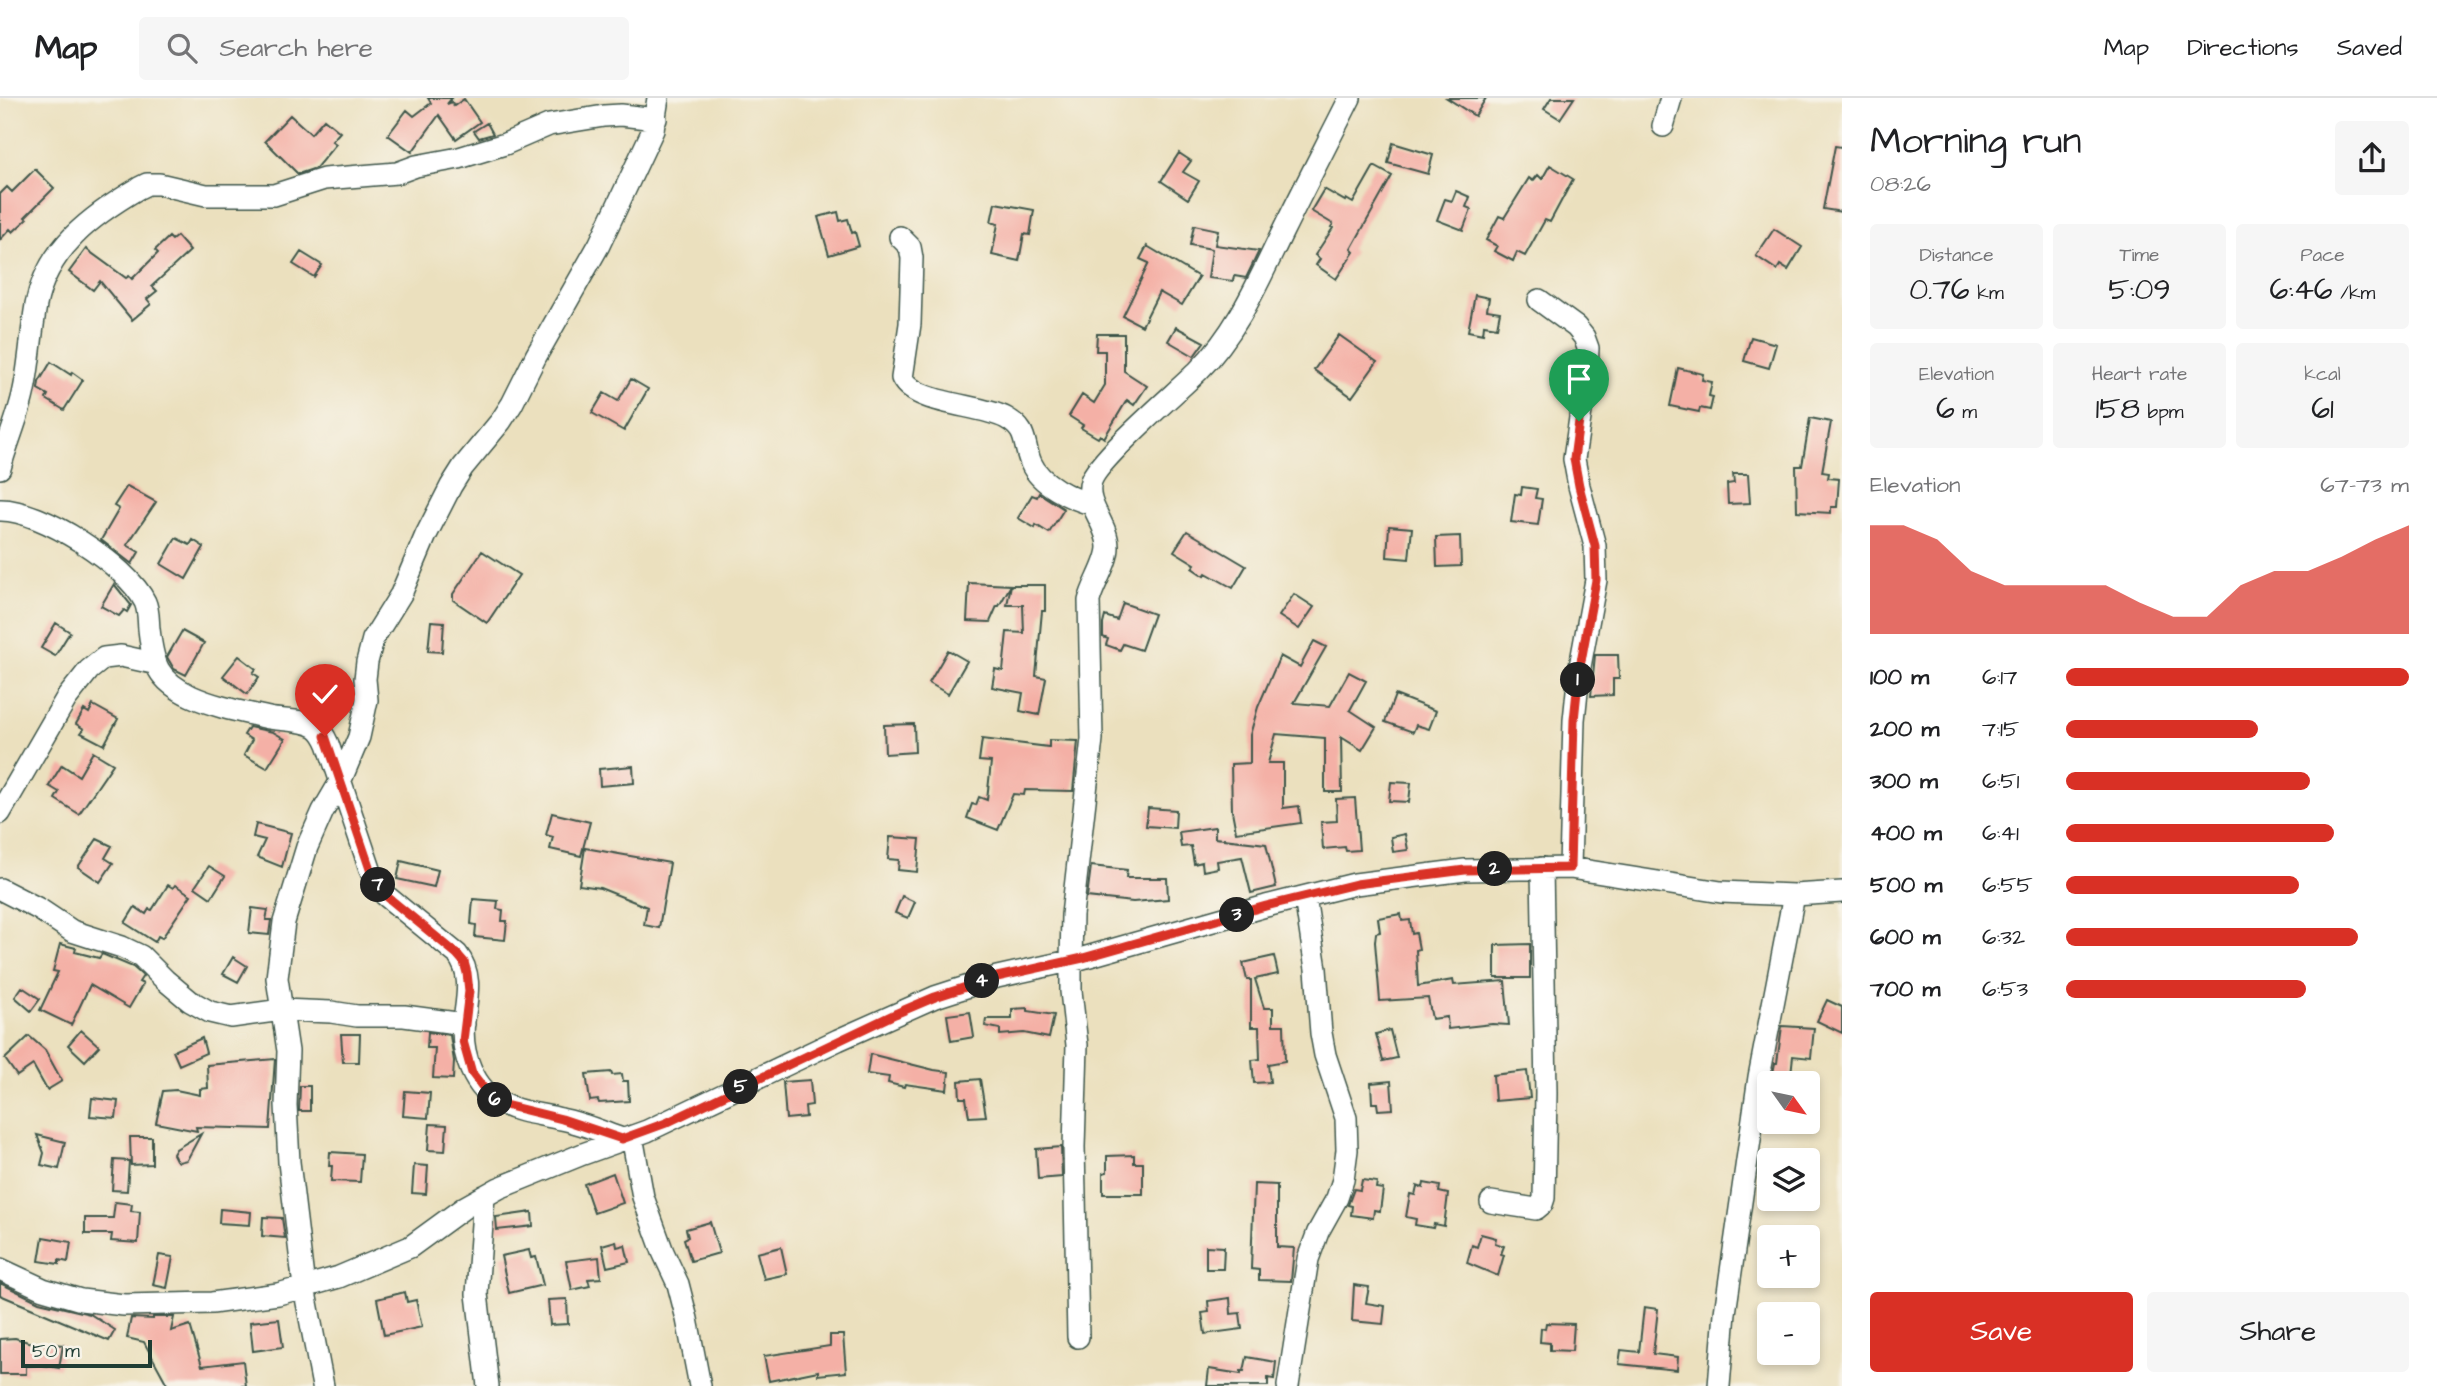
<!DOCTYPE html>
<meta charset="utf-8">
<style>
:root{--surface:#fff;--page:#f6f6f6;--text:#202124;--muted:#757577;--line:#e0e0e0;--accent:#d93025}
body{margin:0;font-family:"Architects Daughter",sans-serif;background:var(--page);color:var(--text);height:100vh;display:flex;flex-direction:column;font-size:26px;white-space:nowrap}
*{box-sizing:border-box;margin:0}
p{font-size:23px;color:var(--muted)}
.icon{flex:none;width:38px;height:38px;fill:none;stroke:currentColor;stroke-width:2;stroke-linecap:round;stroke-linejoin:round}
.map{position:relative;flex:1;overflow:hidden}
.side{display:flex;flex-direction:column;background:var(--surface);width:595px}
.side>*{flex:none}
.needle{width:46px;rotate:123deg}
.controls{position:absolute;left:1757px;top:973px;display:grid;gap:14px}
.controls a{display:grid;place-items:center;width:63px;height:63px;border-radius:7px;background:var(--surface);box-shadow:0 4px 10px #0003;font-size:35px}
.scale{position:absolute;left:21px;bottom:18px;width:131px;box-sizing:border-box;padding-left:7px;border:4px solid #1f3d34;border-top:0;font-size:19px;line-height:24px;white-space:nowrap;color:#1f3d34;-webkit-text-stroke:5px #f7f3e8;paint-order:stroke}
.pin{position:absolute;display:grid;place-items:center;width:60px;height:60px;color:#fff;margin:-72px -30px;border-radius:50% 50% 50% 0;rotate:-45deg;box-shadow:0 0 7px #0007}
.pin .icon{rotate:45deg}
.km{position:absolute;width:35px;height:35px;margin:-18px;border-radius:50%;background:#222;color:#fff;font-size:19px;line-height:35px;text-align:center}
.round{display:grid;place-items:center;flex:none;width:74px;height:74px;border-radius:7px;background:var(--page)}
.headline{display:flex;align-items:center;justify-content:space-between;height:119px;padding:0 28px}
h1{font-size:38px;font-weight:600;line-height:52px}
.metrics{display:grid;grid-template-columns:repeat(3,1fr);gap:10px;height:119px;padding:7px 28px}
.metrics div{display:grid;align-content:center;border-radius:7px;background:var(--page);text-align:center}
.metrics b{font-size:30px;font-weight:600}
.metrics small{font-size:19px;font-weight:400}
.metrics p{font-size:19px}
.chart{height:196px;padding:14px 28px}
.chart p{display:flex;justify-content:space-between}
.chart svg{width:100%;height:126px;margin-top:7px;fill:var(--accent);opacity:.7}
.button{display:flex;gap:14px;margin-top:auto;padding:14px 28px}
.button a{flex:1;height:80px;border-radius:7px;background:var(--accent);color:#fff;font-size:28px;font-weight:600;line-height:80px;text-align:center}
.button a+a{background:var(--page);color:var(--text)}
ul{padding:0 28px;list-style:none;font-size:23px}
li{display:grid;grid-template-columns:112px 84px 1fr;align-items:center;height:52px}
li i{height:18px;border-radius:9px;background:var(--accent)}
header{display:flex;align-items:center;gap:42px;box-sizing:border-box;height:98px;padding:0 35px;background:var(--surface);border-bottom:2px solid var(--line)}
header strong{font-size:33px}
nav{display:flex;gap:38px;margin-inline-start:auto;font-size:24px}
.search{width:490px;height:63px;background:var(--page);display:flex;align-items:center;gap:18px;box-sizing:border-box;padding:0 24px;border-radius:7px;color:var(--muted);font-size:26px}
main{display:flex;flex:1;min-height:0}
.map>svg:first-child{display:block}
.building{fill:#f4b0a6}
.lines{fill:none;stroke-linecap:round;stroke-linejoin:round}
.minor-casing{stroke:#3e5549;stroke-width:24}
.minor{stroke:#fff;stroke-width:21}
.route-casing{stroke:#fff;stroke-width:14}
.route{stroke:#d93025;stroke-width:9}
</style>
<header>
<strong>Map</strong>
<div class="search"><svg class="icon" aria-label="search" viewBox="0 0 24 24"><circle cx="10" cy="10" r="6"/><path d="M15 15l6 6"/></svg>Search here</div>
<nav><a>Map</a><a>Directions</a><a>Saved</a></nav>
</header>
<main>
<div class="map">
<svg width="1842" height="1288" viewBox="0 0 1842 1288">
<rect width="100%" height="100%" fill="#f7f3e8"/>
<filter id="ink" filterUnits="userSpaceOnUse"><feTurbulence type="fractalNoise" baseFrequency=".0143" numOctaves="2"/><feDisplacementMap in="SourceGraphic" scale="14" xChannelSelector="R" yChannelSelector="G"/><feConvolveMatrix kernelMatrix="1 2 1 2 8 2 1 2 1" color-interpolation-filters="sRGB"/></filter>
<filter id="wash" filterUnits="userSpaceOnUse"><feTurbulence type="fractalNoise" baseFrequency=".00686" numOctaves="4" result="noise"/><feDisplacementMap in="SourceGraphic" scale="28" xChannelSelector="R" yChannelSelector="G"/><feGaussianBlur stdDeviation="1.57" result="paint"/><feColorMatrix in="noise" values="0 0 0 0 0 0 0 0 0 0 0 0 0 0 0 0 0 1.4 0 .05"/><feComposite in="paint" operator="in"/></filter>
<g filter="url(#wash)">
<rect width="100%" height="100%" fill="#ebe0be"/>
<g id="blocks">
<path class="building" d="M428 0H452L447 6 452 4 454 8 464 1 480 24 456 41 439 17 412 54 388 37 407 12 414 18 431 5Z
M1447 0H1486L1475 18Z
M1551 0H1574L1560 21 1544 11Z
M290 17 311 36 324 21 340 34 332 43 336 46 316 70 298 76 265 43Z
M487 25 493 36 479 40 474 33Z
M1393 45 1433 57 1428 76 1388 65Z
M1835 48 1842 49V114L1823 111Z
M1179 55 1191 63 1183 74 1199 83 1188 101 1161 83Z
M1550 67 1573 81 1550 124 1545 122 1525 158 1517 154 1513 163 1494 153 1497 148 1486 142 1499 118 1504 120 1529 80 1533 83 1538 77 1542 81Z
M1374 68 1392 78 1351 151 1354 154 1336 181 1316 167 1320 161 1315 157 1333 130 1331 129 1333 126 1311 113 1324 91 1345 103 1346 101 1353 105Z
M35 71 54 90 25 119 27 121 13 134 10 131 0 142V96L7 89 12 94Z
M1456 93 1470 99 1466 109 1471 111 1463 132 1437 122 1445 101 1452 103Z
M995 105 1034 112 1030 137 1024 136 1019 163 992 157 998 126 991 124Z
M838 114 840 123 848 121 852 135 855 134 859 148 829 157 818 119Z
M1194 127 1218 132 1215 147 1259 153 1246 180 1234 178 1233 183 1208 180 1212 151 1190 147Z
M1774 131 1802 149 1788 172 1780 167 1777 172 1756 158Z
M177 138 190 153 152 188 157 193 147 201 151 206 132 222 100 183 93 192 69 174 86 151 126 180 129 178 132 181 158 155 155 152 169 139 172 142Z
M1147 148 1199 179 1182 207 1159 194 1142 228 1123 218 1149 165 1140 161Z
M301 154 322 167 314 179 293 166Z
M1475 197 1489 200 1487 212 1500 214 1497 229 1484 227 1483 236 1468 233Z
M1176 229 1204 244 1194 258 1168 243Z
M1097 236H1124V273L1147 288 1134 307 1127 302 1104 340 1100 337 1098 340 1081 330 1083 327 1069 318 1082 297 1094 305 1105 287V253H1096Z
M1339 237 1377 264 1352 299 1314 272Z
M1751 239 1776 246 1769 270 1744 263Z
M51 264 71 277 72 274 83 282 64 312 46 301 48 297 38 291 39 284Z
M1678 270 1703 276 1702 282 1712 284 1709 298 1713 299 1710 312 1700 310 1699 314 1670 308Z
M631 281 648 291 624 333 592 315 604 295 618 303Z
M1810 320 1831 324 1822 374 1829 375 1828 380 1839 381 1837 409H1831V415L1797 413 1796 368H1802Z
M1733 376H1748L1750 405 1728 406 1727 386 1734 385Z
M127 388 156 404 127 447 139 454 132 466 101 442 119 411 114 408Z
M1522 389 1537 391 1535 400 1542 401 1538 427 1511 424 1515 396 1521 397Z
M1039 395 1064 411 1049 435 1036 427 1035 430 1018 420 1032 397 1037 399Z
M1389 428 1412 430 1409 461 1387 459Z
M1187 433 1246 468 1233 490 1206 475 1204 478 1192 470 1195 466 1174 453Z
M1460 438 1461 468 1437 469 1436 439Z
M176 440 190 447 193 442 204 449 186 481 161 466Z
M482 453 519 477 487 525 453 502V496Z
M969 485 1011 487 999 508H997L990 524 967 523Z
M114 486 131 507 127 514 124 512 119 518 101 508Z
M1011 487H1045V513H1042L1036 578 1046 580 1039 617 1020 613 1023 595 992 589 995 571 1003 573 1007 534 1024 535 1023 507H1007Z
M1294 496 1314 509 1299 531 1279 518Z
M1123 505 1154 516 1141 552 1123 546 1120 552 1106 547 1108 541 1103 539V526L1105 518 1117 522Z
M431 523 444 524 442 554 428 553Z
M56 525 70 534 55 558 41 550Z
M182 533 204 545 186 577 174 571 167 559Z
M1314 543 1326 549 1294 605 1330 608 1349 574 1366 583 1350 612 1376 629 1362 652 1341 639 1342 694H1325V640L1276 636 1268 665H1283V710L1299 708 1301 725 1236 734 1232 713 1231 666 1250 665V637L1258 609 1280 558 1300 569Z
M948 552 967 563 948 596 929 585Z
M1595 557H1618L1619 581H1613V597L1591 598Z
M239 558 256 571 253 575 259 579 247 596 223 578Z
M1395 597 1436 613 1429 631 1416 627 1413 634 1385 624Z
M93 607 118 621 104 647 81 635 84 631 76 626 84 612 89 615Z
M914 626 915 654 885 656 884 627Z
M249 629 273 634 285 641 267 670 244 657 252 642 244 637Z
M982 641 1049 649V642L1078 643 1073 693 1025 692 1024 697 1013 696 998 732 967 720 972 706 976 707 979 699 987 702 991 664 979 663Z
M93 654 113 666 79 716 55 701 59 694 49 688 62 667 79 678Z
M633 668 634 685 600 688 599 671Z
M1391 684 1411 685 1409 704 1389 703Z
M1355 700 1359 752 1346 753 1345 749 1323 751 1321 724 1337 723 1336 701Z
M1148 710 1176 712 1175 730 1146 728Z
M552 715 590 724 581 758 550 751 553 739 546 737Z
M256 726 291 735 282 769 257 759 265 742 253 739Z
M1215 729V740L1266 746 1276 789 1251 795 1242 759 1217 763 1218 770 1203 773 1202 764 1194 766 1191 748 1181 749 1179 734Z
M1405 736 1408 752 1393 754 1391 739Z
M890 739 920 741 917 774 898 772 899 762 888 761Z
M97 741 112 748 105 760 113 765 100 784 78 769Z
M585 750 670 765 659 830 644 827 647 809 600 790 579 787Z
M401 763 438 772 434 789 397 781Z
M209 768 225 778 211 800 195 789Z
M1091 768 1127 772 1126 780H1167L1168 801 1133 804 1087 799Z
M168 787 173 790 175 787 191 797 162 840 158 838 155 844 125 825 135 809 146 816 149 811 152 812Z
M902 798 915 804 908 820 895 815Z
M473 801 498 803 497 811 503 812 502 823H507L505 842 475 839 476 827 471 826Z
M252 810 268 812 266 822H271L269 837 249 835Z
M1401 816 1402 823 1410 822 1412 836 1416 835 1419 851 1416 852 1418 888 1453 882 1454 887 1505 883 1509 927 1492 926 1448 931 1447 919 1432 921 1428 900 1380 903 1375 844 1376 835 1380 834 1378 820Z
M60 846 76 850 75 854 99 860 102 856 133 869 143 878 139 884 143 886 129 910 90 887 71 927 40 912 58 874 53 873Z
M1530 846V880H1495V847Z
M1274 858 1278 876 1255 881 1264 910H1273V927H1284L1285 963 1268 966 1270 984 1254 985 1252 962 1260 961 1259 929H1251V882H1247L1243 865Z
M233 859 247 868 238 884 223 876Z
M22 889 40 901 31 913 15 899Z
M1827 902 1842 909V935L1817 923Z
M1028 910V913L1054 917 1049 940 1024 935 1000 937V931L985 928 986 921H1012V911Z
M970 914 974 939 951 943 947 917Z
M1782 928 1814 930 1811 960 1793 958 1790 985H1771L1775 965H1777Z
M81 932 99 948 85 963 68 947Z
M1390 932 1397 960 1383 963 1376 936Z
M428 934 450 937 454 963 453 981 433 980 435 950H427Z
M341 936H360L359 964H343Z
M29 938 45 952 62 983 47 992 33 967 17 978 5 961Z
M202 940 206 955 179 967 173 953Z
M870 956 934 972 949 974 947 992 905 986 904 989 888 985 889 979 867 976Z
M275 961 270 1031 196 1029 197 1033 156 1025 163 993 176 992 200 997V991L208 990 207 967Z
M1527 973 1530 1000 1495 1003 1493 977Z
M611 974 612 977 622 976 623 983H628L629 1003 599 1005 598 1002 590 1003 586 976Z
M980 981 986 1018 969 1019 966 1000H960L959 983Z
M810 982 812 1007 805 1008 806 1019 786 1021 783 984Z
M1391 983 1393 1011 1378 1012 1377 1005H1372L1371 985Z
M300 988H310V1013H299Z
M405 993 430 995 428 1020 403 1018Z
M92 1000 118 1003 116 1020 90 1018Z
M430 1026 447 1027 445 1053 428 1052Z
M201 1036 187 1062 179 1064 176 1062 173 1056 176 1051Z
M37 1037 65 1044 59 1071 41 1067 44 1055Z
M130 1039H152V1066L131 1067Z
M1061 1049 1062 1079 1038 1081 1036 1051Z
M330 1054 362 1056 360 1084 331 1083 332 1068H329Z
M1134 1057V1065H1143V1096H1103V1075L1107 1074V1058Z
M114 1062 129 1063 127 1093 112 1092Z
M414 1067 428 1068 426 1096 412 1095Z
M613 1075 623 1105 594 1115 584 1086Z
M1362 1082 1377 1084 1376 1090 1383 1091 1380 1113 1374 1112 1373 1120 1351 1117 1352 1108 1348 1107 1354 1091 1360 1092Z
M1424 1085 1440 1088 1439 1094 1448 1096 1444 1128 1434 1126 1433 1130 1415 1127 1416 1121 1406 1119 1410 1096 1415 1097 1417 1088 1423 1090Z
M1254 1086 1277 1087V1149L1294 1150 1291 1183 1259 1182V1172L1251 1171Z
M115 1104 132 1106 131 1113 140 1114 138 1145 111 1143 112 1136H85V1120H113Z
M220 1111 251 1114 250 1127 219 1125Z
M532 1114 533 1128 497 1132 496 1119Z
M263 1119 282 1120 285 1140 262 1138Z
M710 1124 719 1155 691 1163 684 1141 688 1139 686 1131Z
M1481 1136 1496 1140 1495 1145 1504 1148 1501 1156 1504 1157 1498 1178 1467 1165 1472 1147 1477 1149Z
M43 1139 71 1144 68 1164 59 1162V1166L39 1163Z
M616 1143 617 1149 625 1147 629 1164 607 1169 602 1147Z
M1206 1148 1224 1149 1223 1171H1206Z
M781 1149 787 1176 764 1181 757 1155Z
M529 1152 531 1160 536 1159 543 1187 509 1195 501 1158Z
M159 1157 173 1159 167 1190 153 1187Z
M599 1159 601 1180 588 1181 590 1188 572 1192 566 1163Z
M0 1185 39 1204 90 1216 115 1232 109 1243 0 1197Z
M1354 1187 1369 1189 1366 1205 1385 1208 1383 1226 1352 1223Z
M405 1194 407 1204 416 1202 422 1229 384 1237 377 1201Z
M1230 1200 1231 1216 1240 1215 1242 1231 1205 1236 1202 1215 1209 1214 1208 1203Z
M567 1201 568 1226 550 1227 548 1202Z
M1644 1209 1658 1211 1653 1256 1678 1259 1677 1272 1619 1266 1621 1252 1639 1254Z
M153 1219H174L171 1233 190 1227 202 1268 243 1263 246 1288H168L144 1244 127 1240 131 1220 153 1221Z
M279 1221 283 1249 253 1253 250 1224Z
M1546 1225 1574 1226 1572 1253 1550 1252V1245L1540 1244 1541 1230 1545 1231Z
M830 1237H843L846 1274 818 1277V1273L769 1283 764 1258 830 1248Z
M15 1240 28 1244 63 1247 59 1270 41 1267 26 1268V1276H0V1241Z
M1247 1259 1276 1264 1274 1281 1268 1280V1288H1207L1209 1271 1241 1276V1273H1244Z"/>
</g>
</g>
<g filter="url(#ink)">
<use href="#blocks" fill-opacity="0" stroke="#3e5549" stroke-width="2"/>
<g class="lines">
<defs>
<path id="minor" d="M1663 28 1671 0
M900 139 910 149 912 160 910 226 902 280C915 307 980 306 1006 320 1029 333 1022 344 1031 365 1040 386 1071 401 1092 406
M1539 202 1576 229 1584 239 1588 250 1587 272 1574 361 1579 388 1595 448 1596 482 1579 574 1574 622 1570 770
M0 370C7 344 19 318 24 292 30 264 31 235 36 207 47 150 93 117 139 90L147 86H159L206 97H274L324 81 397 75 416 68 459 60 505 46 549 27 604 18 621 17 656 21
M0 412C41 411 127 467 145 504 149 513 148 522 149 531 153 566 157 582 191 598 215 609 243 614 269 620 284 623 302 621 316 629 322 633 325 639 328 646L371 774 385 797 457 856C473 876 467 899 464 923 460 954 473 992 503 1006 520 1015 542 1016 561 1021 582 1025 602 1034 622 1041
M0 715 66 601 89 572 104 560 121 558 153 565
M0 791 39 811 72 833 122 849 141 858 165 882 190 903 210 914 231 919 282 912 331 914 357 918H404L464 926
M632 1038 643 1099 663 1154 678 1186 687 1221 700 1288
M484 1098 477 1196 488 1288
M1491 1104 1536 1111 1542 1106 1544 1100 1546 995 1542 770
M0 1171 43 1191 81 1202 124 1207 212 1205 278 1196 304 1189 339 1179 410 1149 465 1109 499 1090 583 1056 647 1033 838 942 935 899 997 879 1083 860 1266 808 1355 786 1465 772 1570 770 1721 794 1794 797 1842 794
M1078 1239 1074 1049 1077 947 1071 893V862L1072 817 1092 641 1089 503C1093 486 1108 465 1108 449 1108 425 1084 407 1091 383 1099 360 1177 294 1198 273 1238 233 1259 182 1283 133 1305 88 1328 44 1350 0
M323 1288 304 1189 289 1064 286 1007 288 953 277 880 284 824 307 749 323 713 340 684 359 639 367 602 365 581 367 564 373 541 401 496 426 437 451 388 463 369 501 323 512 306 536 258 599 147 653 32 658 0
M1288 1288 1308 1161 1318 1134 1337 1100 1343 1082 1347 1052 1346 1020 1325 957 1321 935 1316 871 1305 799
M1719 1288 1725 1215 1759 979 1794 797"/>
</defs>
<use href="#minor" class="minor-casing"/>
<use href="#minor" class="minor"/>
</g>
</g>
<g class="lines" filter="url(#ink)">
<defs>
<path id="route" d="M325 638 371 774 385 797 457 856 464 864 467 875 469 893 463 943 472 975 485 992 495 1002 505 1007 562 1021 622 1041 666 1025 895 916 935 899 997 879 1083 860 1266 808 1356 786 1465 772 1570 770 1574 622 1579 574 1596 482 1595 448 1579 388 1574 361 1579 323"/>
</defs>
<use href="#route" class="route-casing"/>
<use href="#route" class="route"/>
</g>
</svg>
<div class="controls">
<a><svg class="needle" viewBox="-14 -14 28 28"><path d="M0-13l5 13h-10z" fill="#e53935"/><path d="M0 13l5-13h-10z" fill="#757577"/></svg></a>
<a><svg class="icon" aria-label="layers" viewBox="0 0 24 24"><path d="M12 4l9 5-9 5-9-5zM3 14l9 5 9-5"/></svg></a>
<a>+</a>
<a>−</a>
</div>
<div class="scale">50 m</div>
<div class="pin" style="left:1579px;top:323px;background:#1e9e55"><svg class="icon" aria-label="arrive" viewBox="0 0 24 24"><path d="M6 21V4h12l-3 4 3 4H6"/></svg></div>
<div class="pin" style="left:325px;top:638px;background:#d93025"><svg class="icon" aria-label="check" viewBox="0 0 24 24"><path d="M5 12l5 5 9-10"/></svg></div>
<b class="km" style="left:1578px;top:582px">1</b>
<b class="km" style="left:1495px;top:771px">2</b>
<b class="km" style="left:1237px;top:817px">3</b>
<b class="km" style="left:982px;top:883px">4</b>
<b class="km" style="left:741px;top:989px">5</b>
<b class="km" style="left:495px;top:1002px">6</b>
<b class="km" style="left:378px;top:787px">7</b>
</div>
<section class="side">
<div class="headline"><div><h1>Morning run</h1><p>08:26</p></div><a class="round"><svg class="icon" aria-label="share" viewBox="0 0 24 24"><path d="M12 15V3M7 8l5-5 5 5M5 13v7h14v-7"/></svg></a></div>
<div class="metrics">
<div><p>Distance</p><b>0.76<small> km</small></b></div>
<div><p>Time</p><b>5:09</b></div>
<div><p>Pace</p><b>6:46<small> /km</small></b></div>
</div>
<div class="metrics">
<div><p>Elevation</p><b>6<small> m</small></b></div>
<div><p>Heart rate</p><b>158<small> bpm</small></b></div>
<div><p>kcal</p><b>61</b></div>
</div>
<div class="chart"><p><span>Elevation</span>67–73 m</p>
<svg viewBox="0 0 160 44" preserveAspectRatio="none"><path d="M0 44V6L10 6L20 11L30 22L40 27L50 27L60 27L70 27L80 33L90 38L100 38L110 27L120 22L130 22L140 17L150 11L160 6V44z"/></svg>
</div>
<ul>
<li><b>100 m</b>6:17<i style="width:100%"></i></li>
<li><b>200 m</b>7:15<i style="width:56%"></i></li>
<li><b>300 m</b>6:51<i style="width:71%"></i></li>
<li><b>400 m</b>6:41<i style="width:78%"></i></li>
<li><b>500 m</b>6:55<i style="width:68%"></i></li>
<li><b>600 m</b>6:32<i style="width:85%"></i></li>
<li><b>700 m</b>6:53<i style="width:70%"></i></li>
</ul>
<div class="button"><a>Save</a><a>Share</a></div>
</section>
</main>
